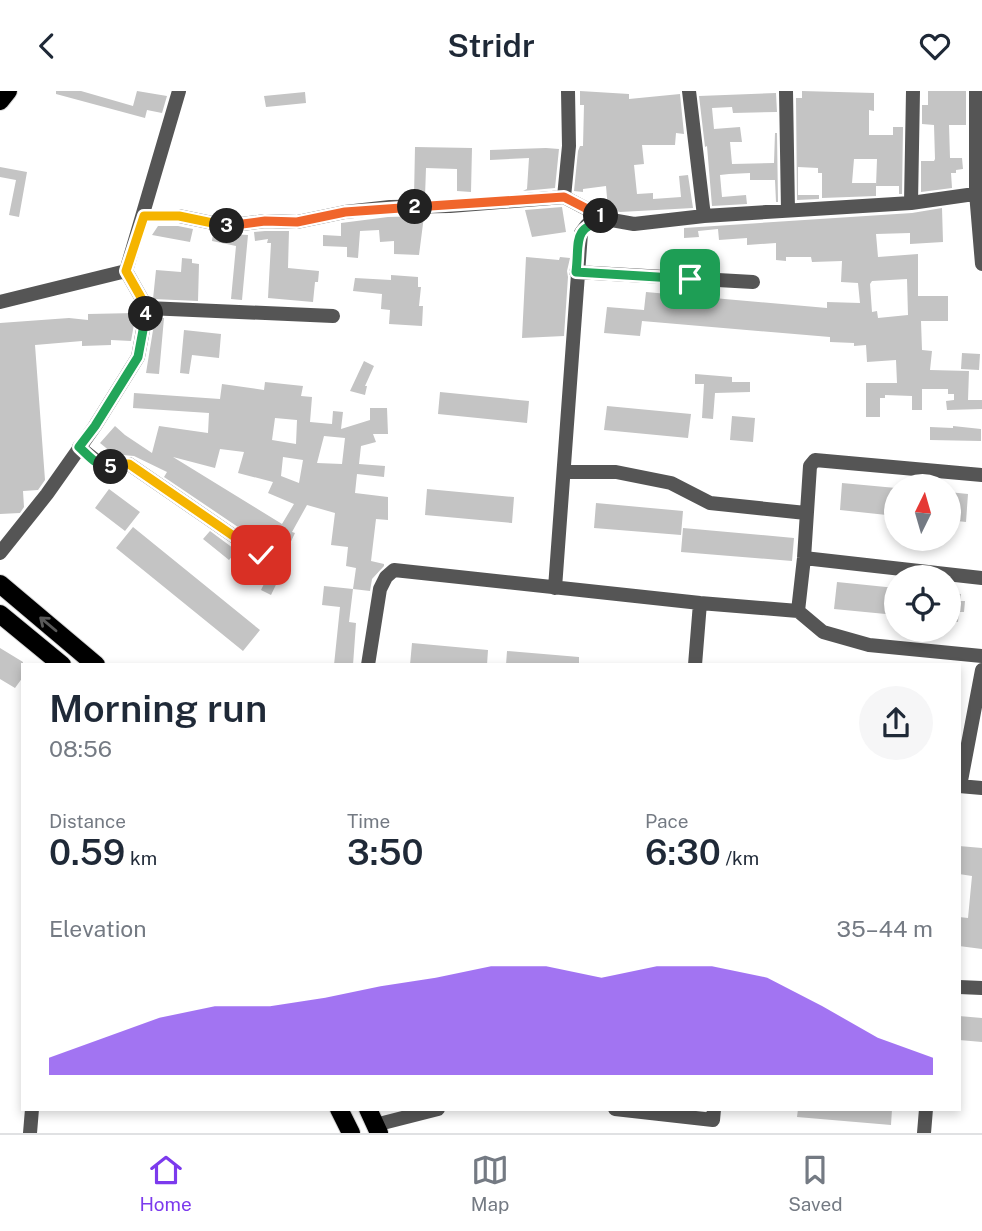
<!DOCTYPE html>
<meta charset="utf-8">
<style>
:root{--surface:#fff;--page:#f6f6f7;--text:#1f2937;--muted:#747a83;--line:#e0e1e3;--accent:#7c3aed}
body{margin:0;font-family:"Public Sans",sans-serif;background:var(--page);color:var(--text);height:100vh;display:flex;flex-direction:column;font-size:26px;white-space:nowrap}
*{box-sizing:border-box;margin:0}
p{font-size:23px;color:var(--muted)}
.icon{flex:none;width:38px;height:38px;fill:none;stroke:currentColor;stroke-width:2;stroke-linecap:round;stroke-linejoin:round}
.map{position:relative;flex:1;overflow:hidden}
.panel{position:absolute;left:21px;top:572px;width:940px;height:448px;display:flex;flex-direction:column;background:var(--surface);border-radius:0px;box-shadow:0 4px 10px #0003}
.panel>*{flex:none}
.needle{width:46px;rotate:5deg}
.fabs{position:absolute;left:884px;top:383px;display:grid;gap:14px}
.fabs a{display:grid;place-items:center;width:77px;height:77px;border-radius:50%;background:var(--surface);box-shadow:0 4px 10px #0003;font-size:35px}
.pin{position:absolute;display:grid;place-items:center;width:60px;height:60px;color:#fff;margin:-30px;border-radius:14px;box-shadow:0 4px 10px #0006}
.km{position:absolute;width:35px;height:35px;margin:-18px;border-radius:50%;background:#222;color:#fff;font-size:19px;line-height:35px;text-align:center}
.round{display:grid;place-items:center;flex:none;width:74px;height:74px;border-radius:37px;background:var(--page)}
.head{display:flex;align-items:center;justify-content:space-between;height:119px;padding:0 28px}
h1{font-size:38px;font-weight:600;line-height:52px}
.stats{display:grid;grid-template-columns:repeat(3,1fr);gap:10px;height:119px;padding:7px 28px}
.stats div{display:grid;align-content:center}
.stats b{font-size:35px;font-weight:600}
.stats small{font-size:19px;font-weight:400}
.stats p{font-size:19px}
.chart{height:196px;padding:14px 28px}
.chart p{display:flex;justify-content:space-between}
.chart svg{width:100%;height:126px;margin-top:7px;fill:var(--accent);opacity:.7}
header{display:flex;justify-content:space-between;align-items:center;height:91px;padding:0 28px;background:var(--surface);font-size:32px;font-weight:600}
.tabs{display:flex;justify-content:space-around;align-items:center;height:98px;border-top:2px solid var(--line);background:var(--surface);font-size:19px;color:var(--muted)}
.tabs a{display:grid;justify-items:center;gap:4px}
.tabs .on{color:var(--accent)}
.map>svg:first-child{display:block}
.building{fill:#c4c4c4;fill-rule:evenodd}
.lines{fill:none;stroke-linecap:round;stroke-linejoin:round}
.major-casing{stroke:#dbdbdb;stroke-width:20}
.minor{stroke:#555;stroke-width:14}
.major{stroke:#000;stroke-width:18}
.oneway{stroke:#595959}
.split-1-casing{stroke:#fff;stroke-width:14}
.split-2-casing{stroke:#fff;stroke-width:14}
.split-3-casing{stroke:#fff;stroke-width:14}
.split-4-casing{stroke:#fff;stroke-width:14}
.split-5-casing{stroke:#fff;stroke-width:14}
.split-6-casing{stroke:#fff;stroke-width:14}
.split-1{stroke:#22a559;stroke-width:9}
.split-2{stroke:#f0652b;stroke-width:9}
.split-3{stroke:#f0652b;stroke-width:9}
.split-4{stroke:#f5b400;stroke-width:9}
.split-5{stroke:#22a559;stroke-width:9}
.split-6{stroke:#f5b400;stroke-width:9}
</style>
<header><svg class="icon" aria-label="back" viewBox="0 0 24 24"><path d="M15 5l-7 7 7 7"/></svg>Stridr<svg class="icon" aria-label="heart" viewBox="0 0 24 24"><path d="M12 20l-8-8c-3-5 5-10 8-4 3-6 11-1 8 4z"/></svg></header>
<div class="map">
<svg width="982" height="1042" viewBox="0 0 982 1042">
<rect width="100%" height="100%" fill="#fff"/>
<path class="building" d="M56 0H81L133 15 137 0 167 5 162 22 147 19 145 27 56 3Z
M580 0 629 3V8L680 3 684 43 676 42 675 54H642L644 73 634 74 637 103 653 102V108L681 106 679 85 688 84 693 117 620 121 608 118 606 95 583 98V101L574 100 578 60 580 55H583L584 14H580Z
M802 0 874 2V20L869 19V44H893V36H903L902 103H899V95H876L877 68H854L852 92H876V105L822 107V82H818V77L798 76V104H819V108L797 109 796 7H802Z
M928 0H966V34H949L950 67H962L963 78 956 79V82H951L952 97 921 101V70H934L935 68 934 34 922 33V14H928Z
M305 1 306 12 266 16 264 5Z
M776 2 777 21 733 22 732 16 712 17 714 38 740 36 742 51H730L732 73 774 72 775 42H777L778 111H776L775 89H750V82L729 83 720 84 722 106 746 104 747 113 712 115 707 55 705 56 699 5Z
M415 56 472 57 471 101 457 100V78L426 77 425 106H414Z
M546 57 559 58 555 97 523 100 527 98 529 67 490 69V59Z
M0 76 27 81 19 126 9 124 16 89 0 86Z
M562 116 566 141 532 146 525 119Z
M942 117 943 151 910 153V142L876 143 878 166 918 163V205H948V230H921L922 259 932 260 930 279 969 280 968 309H982V318L947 319 946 310 954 309V303H948V298H922V319H912V305L885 304V307H880V326H866V292H897L896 269 867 271 866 254 854 255V252L830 251V246L642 230 640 245 604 242 607 216 644 219 646 201 827 217V211L860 212 858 192 841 191 842 170 812 171 811 166H786V170L776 169V152L747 154V147L719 149 718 138 698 140 699 146 684 147V137L912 122ZM907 188 908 224 878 227 877 220 872 221 870 193 872 190Z
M424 125 419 164 394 163V150L380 151 379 139 360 140 358 167 347 166V156L323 155V144L341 145V132L388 126Z
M158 135H178L193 138 190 151 152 144Z
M265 140H289L288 177 319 180 318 191H315L313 211 268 207 271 152H267L268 148 255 150 254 141Z
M213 142 248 144 242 209 231 208 236 155 212 150Z
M526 166 559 169 560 166 570 167 567 180 568 186 564 245 522 247Z
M182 167 192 168V172L199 173 198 210 153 208 156 179 181 181Z
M391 184 418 186V196H421L419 215H423L422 235 389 233 390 219 381 218 382 203 353 200 355 187 391 189Z
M136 222 131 250 111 249V254L82 255V250L35 254 45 389 38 399 23 400 24 416 20 422 0 423V232L69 227 88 229V223Z
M155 227H164L159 283 146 282Z
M184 239 221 243 219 267 192 264 189 283 180 282Z
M962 262 980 263 979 279 961 278Z
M364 270 374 275 365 295H367L365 304 350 300Z
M695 283 732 286V291H750V301L715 302 713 328 702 327 704 293H695Z
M265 291 303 295 301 305 312 306 310 331 332 333 333 320 343 321 341 338 370 329V317H387L388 343H373L376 351 361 355 359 373 385 375 384 386 357 383 355 402 388 406V429L376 428 371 470 384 473V475L372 488 370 500 353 498 356 477 346 475 348 456 331 454 335 422 307 414 292 441 295 442 287 459 239 435 238 436 164 386 167 381 134 365 123 364 113 358 111 361 100 352 115 335 125 344 152 362 159 335 208 342 209 322 133 317 134 302 220 308 222 293 264 299ZM275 327 297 329 296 353 272 349ZM324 345 345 347 342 373 317 372ZM220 358 244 361 238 382 273 391 268 402 294 413 282 433 173 366 215 377ZM283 366 303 369 299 392 281 385Z
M440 301 529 310 527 332 438 323Z
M607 315 691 323 688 347 604 339Z
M732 325 755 327 753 351 730 349Z
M953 335 981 338V350L930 349V336L953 337Z
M842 392 896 397V425L840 419Z
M109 398 140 421 125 440 95 417Z
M427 398 514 406 512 432 425 424Z
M948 401 968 403 966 431 948 429Z
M596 412 683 420 681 444 594 437Z
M133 436 260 539 243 560 116 457Z
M683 437 794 447 792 470 681 461Z
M210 440 237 460 229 469 203 448Z
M275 470 285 475 271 504 261 499Z
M837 491 896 497V524L834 518Z
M324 495 353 498 349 531 356 532 353 574H334L340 516 322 514Z
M948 502 961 503 960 510H965L964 521H959L958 531 948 530Z
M412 552 488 559 487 574H410Z
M0 557 23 571V586L15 597 0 588Z
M507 560 579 566V574H506Z
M959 755 982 757V858L959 855V826L968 827 972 785 959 783Z
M959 925 982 927V951L959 949Z
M798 1018H892L891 1034 797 1026Z"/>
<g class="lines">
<defs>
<path id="major" d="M0 10 8 0
M0 493 96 574
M0 523 62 574
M339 1018 351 1042
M368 1018 379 1042"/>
</defs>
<use href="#major" class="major-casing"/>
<path class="minor" d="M689 0 704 125
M786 0 788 120
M976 0V102L982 173
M564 106 569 55 568 0
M911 112 913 0
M144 125H179L227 135 265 130 297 131 345 121 390 116 450 115 564 106 606 128 634 133 704 125 911 112 982 102
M576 181 753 191
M0 211 126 180
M147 217 333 225
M79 356 104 376 129 373 261 464
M565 381H616L671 392 710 412 806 422
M0 462 47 403 95 335 138 266 147 217 126 180 179 0
M804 467 982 487
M555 497 581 142 587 134 606 128
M798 520 804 467 810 375 815 369 982 384
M368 574 380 498 386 486 394 479 700 512 798 520 823 541 869 554 982 565
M695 574 700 512
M959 695 982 697
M960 695 982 579
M959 896 982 897
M615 1018 713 1029 714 1018
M375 1034 438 1018
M30 1042 32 1018
M924 1042 926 1018"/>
<use href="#major" class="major"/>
</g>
<defs><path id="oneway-shaft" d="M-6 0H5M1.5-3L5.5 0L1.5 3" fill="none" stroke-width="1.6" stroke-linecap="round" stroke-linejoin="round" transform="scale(1.75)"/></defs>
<use class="oneway" href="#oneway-shaft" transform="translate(48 533) rotate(-140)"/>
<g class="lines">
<defs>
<path id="split-1" d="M601 125 606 128C571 138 580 149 576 181L690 188"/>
<path id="split-2" d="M415 116 564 106 601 125"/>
<path id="split-3" d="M227 135 265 130 297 131 345 121 415 116"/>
<path id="split-4" d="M146 223 147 217 126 180 144 125H179L227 135"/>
<path id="split-5" d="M111 376C98 377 88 364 79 356L95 335 138 266 146 223"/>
<path id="split-6" d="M111 376 119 373H129L261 464"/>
</defs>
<use href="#split-1" class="split-1-casing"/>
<use href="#split-2" class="split-2-casing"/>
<use href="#split-3" class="split-3-casing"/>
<use href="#split-4" class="split-4-casing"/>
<use href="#split-5" class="split-5-casing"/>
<use href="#split-6" class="split-6-casing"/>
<use href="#split-1" class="split-1"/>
<use href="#split-2" class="split-2"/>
<use href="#split-3" class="split-3"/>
<use href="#split-4" class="split-4"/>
<use href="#split-5" class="split-5"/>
<use href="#split-6" class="split-6"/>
</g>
</svg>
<div class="fabs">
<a><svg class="needle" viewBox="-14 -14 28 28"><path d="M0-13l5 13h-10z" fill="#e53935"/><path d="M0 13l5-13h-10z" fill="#747a83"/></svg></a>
<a><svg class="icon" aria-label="locate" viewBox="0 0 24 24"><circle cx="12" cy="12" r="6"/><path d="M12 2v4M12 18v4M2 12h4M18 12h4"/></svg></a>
</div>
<div class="pin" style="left:690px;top:188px;background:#1e9e55"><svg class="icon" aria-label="arrive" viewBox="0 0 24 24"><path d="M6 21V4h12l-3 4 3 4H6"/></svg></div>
<div class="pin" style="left:261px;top:464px;background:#d93025"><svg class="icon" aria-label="check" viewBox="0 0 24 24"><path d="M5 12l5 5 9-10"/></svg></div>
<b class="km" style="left:601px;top:125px">1</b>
<b class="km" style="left:415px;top:116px">2</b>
<b class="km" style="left:227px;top:135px">3</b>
<b class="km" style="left:146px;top:223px">4</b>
<b class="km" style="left:111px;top:376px">5</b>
<section class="panel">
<div class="head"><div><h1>Morning run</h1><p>08:56</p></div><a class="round"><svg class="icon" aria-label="share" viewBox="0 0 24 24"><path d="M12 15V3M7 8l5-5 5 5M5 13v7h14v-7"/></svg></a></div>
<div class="stats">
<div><p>Distance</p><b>0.59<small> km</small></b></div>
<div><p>Time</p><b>3:50</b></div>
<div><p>Pace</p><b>6:30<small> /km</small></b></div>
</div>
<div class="chart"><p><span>Elevation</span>35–44 m</p>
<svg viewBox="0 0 160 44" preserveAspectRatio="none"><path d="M0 44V38L10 31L20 24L30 20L40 20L50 17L60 13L70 10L80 6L90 6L100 10L110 6L120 6L130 10L140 20L150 31L160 38V44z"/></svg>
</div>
</section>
</div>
<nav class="tabs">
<a class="on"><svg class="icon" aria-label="home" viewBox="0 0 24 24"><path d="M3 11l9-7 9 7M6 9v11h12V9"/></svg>Home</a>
<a><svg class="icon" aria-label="map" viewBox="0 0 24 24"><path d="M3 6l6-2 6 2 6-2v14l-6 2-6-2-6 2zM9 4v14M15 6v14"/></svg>Map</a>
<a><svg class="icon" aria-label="saved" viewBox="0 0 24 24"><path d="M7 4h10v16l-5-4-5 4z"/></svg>Saved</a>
</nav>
